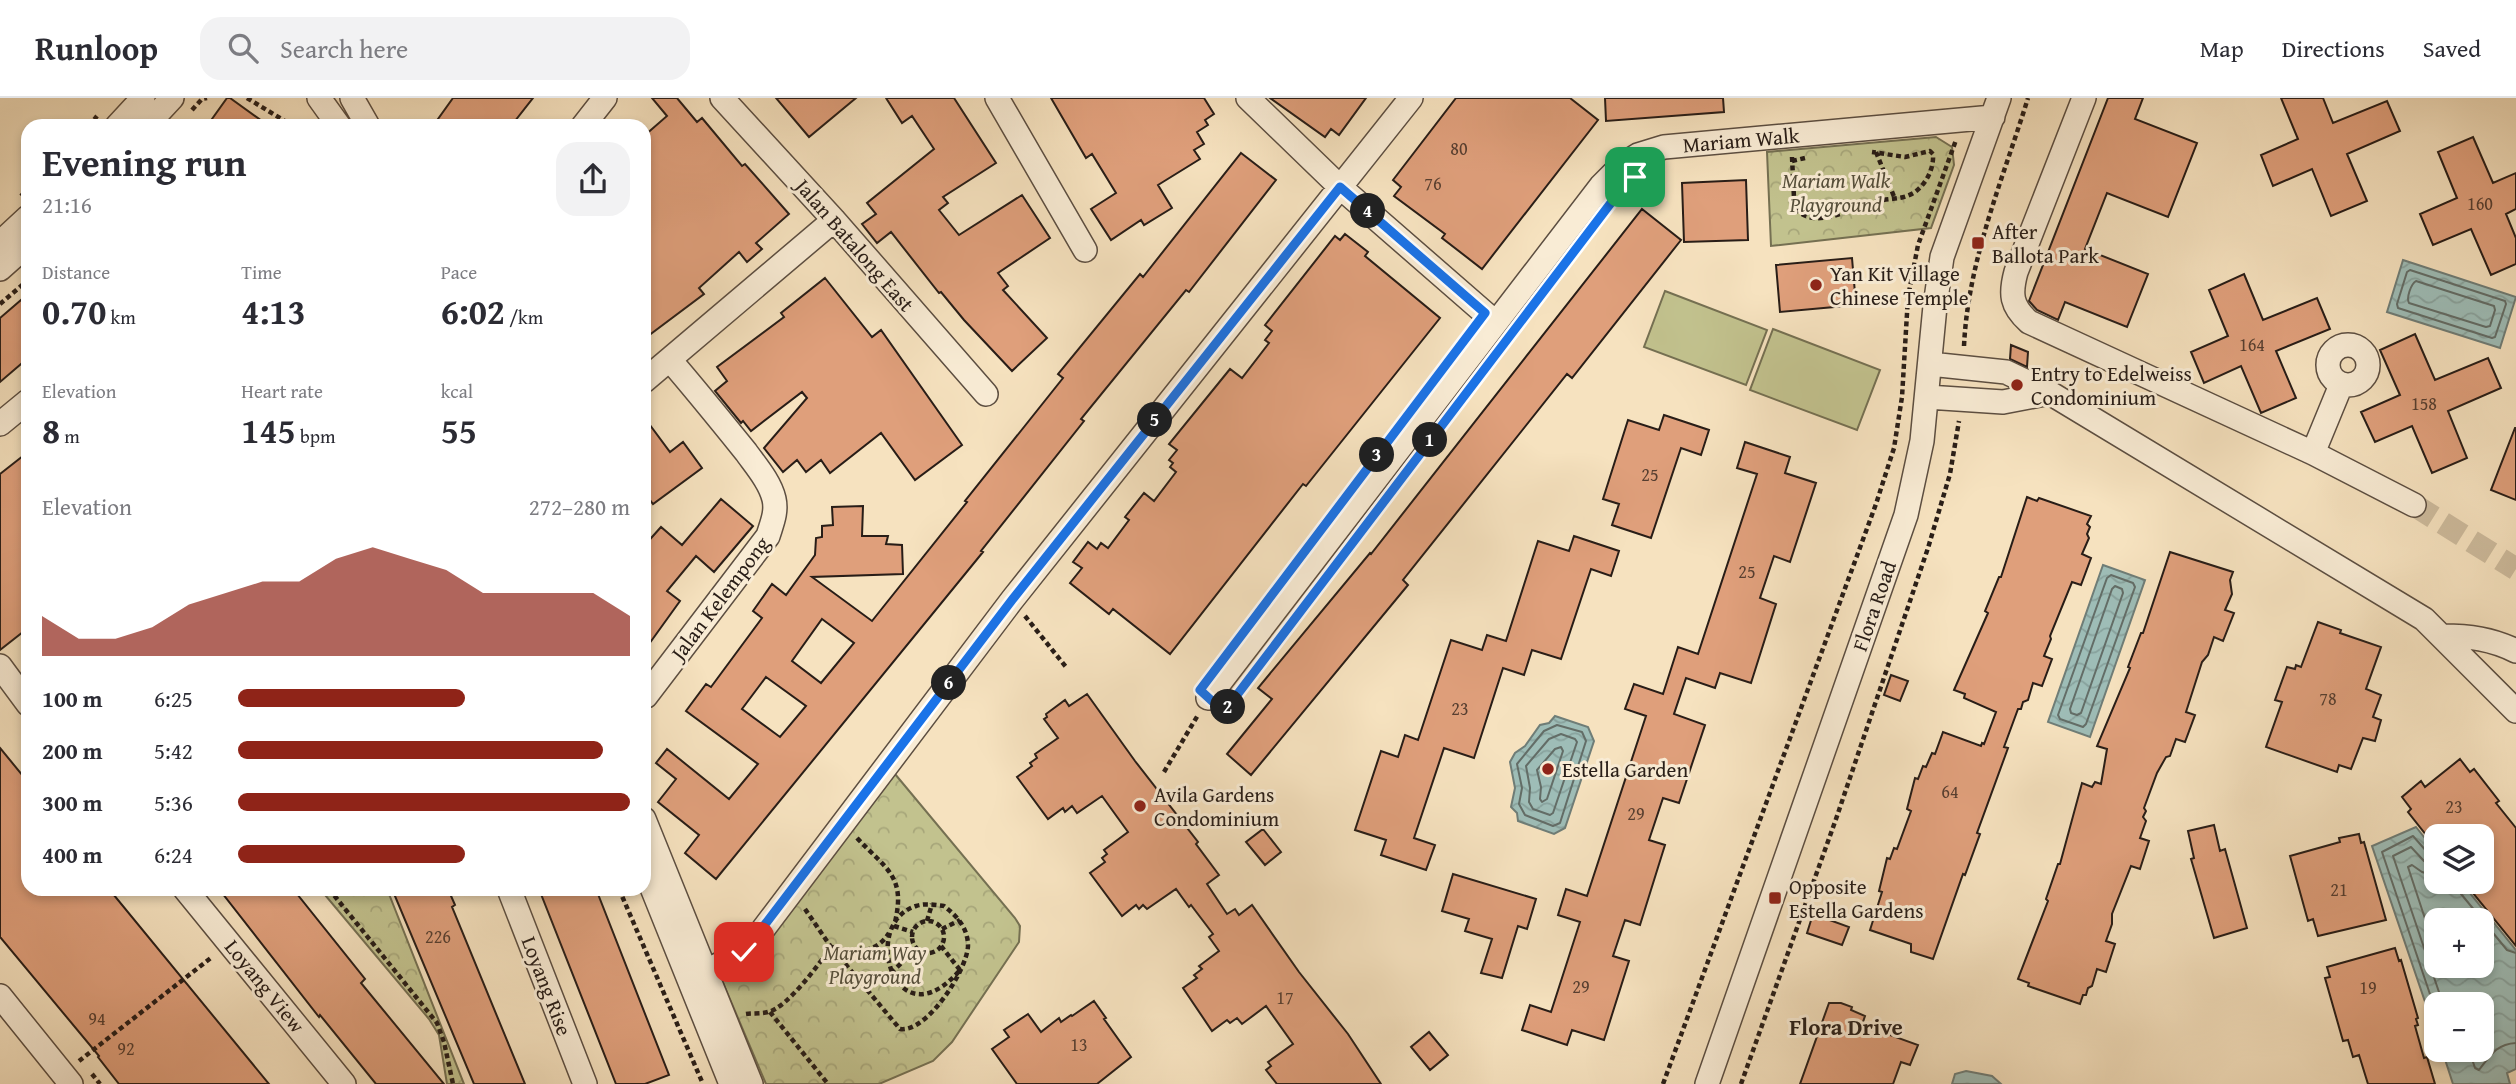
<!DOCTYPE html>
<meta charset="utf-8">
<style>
:root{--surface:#fff;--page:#f2f2f3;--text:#2b2b33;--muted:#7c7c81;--line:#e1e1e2;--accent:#8f2418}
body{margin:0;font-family:"Gentium Book Plus",serif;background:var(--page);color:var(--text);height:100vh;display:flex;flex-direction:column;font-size:26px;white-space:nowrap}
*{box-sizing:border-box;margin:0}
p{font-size:23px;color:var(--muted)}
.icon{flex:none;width:38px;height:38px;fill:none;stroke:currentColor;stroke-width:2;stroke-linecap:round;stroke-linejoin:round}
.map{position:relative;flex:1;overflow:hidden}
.sheet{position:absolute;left:21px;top:21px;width:630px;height:777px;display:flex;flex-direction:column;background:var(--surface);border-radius:21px;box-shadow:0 4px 10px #0003}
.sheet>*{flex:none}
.tools{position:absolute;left:2424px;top:726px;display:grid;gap:14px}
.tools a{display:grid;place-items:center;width:70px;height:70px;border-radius:14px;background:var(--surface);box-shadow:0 4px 10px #0003;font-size:35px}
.pin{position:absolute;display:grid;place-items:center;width:60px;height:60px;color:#fff;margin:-30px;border-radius:14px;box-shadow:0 4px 10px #0006}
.km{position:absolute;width:35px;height:35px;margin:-18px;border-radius:50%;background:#222;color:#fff;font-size:19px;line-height:35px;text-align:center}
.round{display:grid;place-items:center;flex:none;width:74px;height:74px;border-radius:21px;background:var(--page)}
.headline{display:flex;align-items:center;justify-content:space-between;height:119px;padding:0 21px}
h1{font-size:38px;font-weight:600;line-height:52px}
.figures{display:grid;grid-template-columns:repeat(3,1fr);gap:10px;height:119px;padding:7px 21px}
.figures div{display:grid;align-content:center}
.figures b{font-size:35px;font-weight:600}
.figures small{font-size:19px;font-weight:400}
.figures p{font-size:19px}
.chart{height:196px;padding:14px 21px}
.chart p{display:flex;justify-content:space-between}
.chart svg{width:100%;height:126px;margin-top:7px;fill:var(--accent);opacity:.7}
ul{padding:0 21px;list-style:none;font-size:23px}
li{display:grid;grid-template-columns:112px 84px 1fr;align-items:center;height:52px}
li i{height:18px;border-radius:9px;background:var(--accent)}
header{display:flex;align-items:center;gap:42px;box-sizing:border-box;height:98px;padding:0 35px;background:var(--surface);border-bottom:2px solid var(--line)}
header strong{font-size:33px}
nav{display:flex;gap:38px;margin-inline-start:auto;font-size:24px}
.search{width:490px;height:63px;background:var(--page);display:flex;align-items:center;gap:18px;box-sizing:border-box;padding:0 24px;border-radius:21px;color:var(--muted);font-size:26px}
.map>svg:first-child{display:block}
.grass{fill:#c2c28e;stroke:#757052;stroke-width:2}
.forest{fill:url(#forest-crowns);stroke:#757052;stroke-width:2}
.water{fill:url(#water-waves);stroke:#6f7d77;stroke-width:2;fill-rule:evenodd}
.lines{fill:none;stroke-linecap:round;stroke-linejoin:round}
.shore{stroke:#636d67;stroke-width:2}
.building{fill:#df9f7b;stroke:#281d17;stroke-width:2;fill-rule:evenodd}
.minor-tunnel{stroke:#cdbb9d;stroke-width:23;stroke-dasharray:23 11;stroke-linecap:butt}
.minor-casing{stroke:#5c4e41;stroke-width:26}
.path{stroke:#281d17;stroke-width:4.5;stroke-dasharray:5 3.5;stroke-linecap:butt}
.minor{stroke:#f9ecd5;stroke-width:23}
.route-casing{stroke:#fff;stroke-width:14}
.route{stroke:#1a73e8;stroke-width:9}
.poi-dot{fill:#8f2418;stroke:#f9ecd5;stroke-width:2.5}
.labels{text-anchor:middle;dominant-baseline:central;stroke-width:6;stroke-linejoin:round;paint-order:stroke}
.number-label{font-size:18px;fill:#563e30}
.street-label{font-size:21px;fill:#281d17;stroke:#f9ecd5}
.park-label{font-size:21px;font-style:italic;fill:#564f3b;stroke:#f9ecd5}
.poi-label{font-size:21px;fill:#281d17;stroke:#f9ecd5;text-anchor:start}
.neighbourhood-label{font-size:23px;font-weight:bold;fill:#281d17;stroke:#f9ecd5}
</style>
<header>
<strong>Runloop</strong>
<div class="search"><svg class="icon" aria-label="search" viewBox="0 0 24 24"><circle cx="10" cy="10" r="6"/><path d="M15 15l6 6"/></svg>Search here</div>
<nav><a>Map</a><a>Directions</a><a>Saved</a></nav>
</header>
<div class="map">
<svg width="2516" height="986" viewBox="0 0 2516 986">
<defs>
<pattern id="forest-crowns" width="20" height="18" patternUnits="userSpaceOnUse" patternTransform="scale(1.75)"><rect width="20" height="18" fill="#c2c28e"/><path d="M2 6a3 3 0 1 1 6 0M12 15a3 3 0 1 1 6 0" fill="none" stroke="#a7a67a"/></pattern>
<pattern id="water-waves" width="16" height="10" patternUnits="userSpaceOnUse" patternTransform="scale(1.75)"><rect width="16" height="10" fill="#9ebdb7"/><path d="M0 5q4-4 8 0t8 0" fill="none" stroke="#88a29d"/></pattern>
</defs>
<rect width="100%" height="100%" fill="#f6e2bf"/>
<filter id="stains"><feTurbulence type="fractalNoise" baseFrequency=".00286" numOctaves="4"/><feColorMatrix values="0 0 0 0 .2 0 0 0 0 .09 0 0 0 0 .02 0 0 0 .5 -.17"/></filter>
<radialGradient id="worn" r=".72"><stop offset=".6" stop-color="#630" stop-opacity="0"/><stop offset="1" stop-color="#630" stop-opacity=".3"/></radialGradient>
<path class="grass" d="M1665 193 1767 232 1746 287 1644 249Z
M1773 231 1880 272 1857 332 1750 292Z"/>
<path class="forest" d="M1936 39 1952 49 1954 67 1931 130 1771 148 1767 54Z
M890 670 1015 820 1020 828 1019 844 952 944 933 963 879 986H766L718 873Z
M320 791H387L464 986H447L439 937 429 921Z"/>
<path class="water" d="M2403 162 2516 199 2500 250 2387 214Z
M2103 467 2145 482 2090 639 2048 624Z
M1555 618 1588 629 1594 643 1565 730 1554 736 1518 723 1517 715 1511 709 1515 690 1510 664 1515 655 1525 648 1540 627 1549 625Z
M2416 729 2436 754V784H2461L2516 852V971L2507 975 2510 986H2453L2442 952H2482V906H2436V936L2372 748ZM2482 822V868H2436V822Z
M1966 973 1992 978 2001 986H1952L1955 976Z"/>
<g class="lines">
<path class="shore" d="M2410 172 2505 203 2506 206 2495 239 2492 240 2398 210 2397 206 2407 174Z
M2416 183 2494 208 2495 212 2490 228 2486 229 2409 205C2406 200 2411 186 2416 183Z
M2111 477 2133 485 2135 489 2086 626 2083 629 2060 621 2058 617 2107 480Z
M2115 488 2122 491 2123 495 2081 615 2077 617 2071 615 2070 611 2112 491Z
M1557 627 1582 634 1586 643 1560 725 1553 728 1525 717 1519 706 1522 690 1517 666 1544 633Z
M1561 636 1575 641 1577 644 1553 715 1550 717 1533 711 1529 704 1530 690 1526 668 1549 641Z
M1561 649 1563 653 1547 701 1542 704 1540 701 1541 689 1537 672 1555 651Z
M2436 757 2428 755 2413 738 2382 754 2436 914
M2436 766 2424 763 2411 749 2393 758 2443 906
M2436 778 2422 774 2412 767 2408 769 2436 854
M2456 784 2457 791 2507 852 2516 855
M2469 952 2475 970 2479 972C2490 958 2496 946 2516 945"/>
</g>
<path class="building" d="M227 0H230L269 28H207Z
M453 0H533L511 28H433Z
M652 0H677L697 24 702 20 742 68 745 66 789 116 756 145 762 151 747 164 739 154 699 190 704 196 644 241V38L667 18Z
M776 0H856L809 39Z
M886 0H954L996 65 943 99 948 105 939 112 959 137 1022 97 1050 140 998 175 1008 188 1003 192 1047 240 1012 273 964 222 941 194 939 195 891 134 877 145 862 126 876 116 867 105 934 51 912 18 902 25Z
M1051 0H1204L1214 16 1205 22 1208 27 1197 34 1204 46 1194 52 1200 61 1158 87 1172 110 1144 127 1141 122 1111 142 1091 111 1116 95 1092 56 1086 60Z
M1270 0H1366L1339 37 1331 31 1325 39Z
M1456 0H1570L1598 22 1482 171 1442 140 1445 136 1394 98 1401 89 1393 82Z
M1605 0H1723L1724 14 1606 23Z
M2108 0H2143L2135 21 2197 45 2168 119 2107 95 2085 151 2148 176 2127 229 2065 204 2058 222 2037 212 2029 203Z
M2281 0H2323L2333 25 2387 3 2400 33 2347 56 2367 103 2331 118 2312 71 2273 88 2261 57 2298 41Z
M2473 39 2493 85 2516 75V111L2506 116 2516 140V166L2491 177 2471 131 2433 147 2420 116 2457 100 2438 54Z
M1241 55 1276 82 1189 194 1186 192 1081 321 1084 323 981 453 983 454 716 781 685 755 699 737 658 704 676 681 656 665 667 651 729 701 758 666 686 613 706 586 711 589 762 520 753 513 772 486 786 497 815 457 816 440 822 439V428L833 427 832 409 863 408 862 438H888L886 446 902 447 903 476 812 479 872 523 967 404 965 403 1063 280 1058 276 1140 176 1143 179ZM822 521 854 545 821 585 792 563ZM766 579 806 608 780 639 742 611Z
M1746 82 1748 142 1684 144 1682 85Z
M1642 111 1681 142 1572 280 1567 276 1403 482 1408 487 1251 677 1227 656 1272 601 1258 590 1370 455 1371 456Z
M1345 136 1368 154 1365 158 1440 220 1306 388 1303 386 1170 556 1113 511 1109 516 1070 485 1082 470 1073 464 1088 444 1097 451 1101 445 1108 450 1129 422 1125 419 1144 395 1154 403 1176 374 1170 369 1173 365 1169 362 1177 352 1169 346 1230 271 1242 280 1269 245 1265 242 1272 233 1265 227 1335 138 1340 142Z
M1852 160 1856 207 1780 214 1776 167Z
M2244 176 2263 222 2317 200 2330 231 2276 253 2296 300 2261 315 2241 268 2204 285 2191 254 2228 238 2209 192Z
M825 180 872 239 881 232 962 347 915 382 881 335 830 375 821 362 806 374 797 362 783 374 764 350 807 300 802 294 751 333 743 323 741 325 715 293 727 283 717 269 784 219 781 215Z
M28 196V260L0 284V220Z
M2415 236 2435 282 2488 260 2501 290 2448 313 2467 360 2432 375 2412 328 2375 344 2361 314 2400 297 2380 252Z
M2011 247 2028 254 2027 269 2010 261Z
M1664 317 1709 332 1701 357 1681 350 1651 440 1612 427 1619 406 1603 401 1628 322 1659 332Z
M644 319 670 354 683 344 702 370 653 406 644 394Z
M2515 330H2516V402L2491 392Z
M1745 344 1790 359 1785 375 1816 385 1790 464 1774 458 1760 500 1776 506 1751 585 1720 575 1715 590 1686 580 1674 616 1705 627 1679 705 1663 700 1649 742 1665 747 1640 827 1625 822 1613 858 1629 863 1604 942 1572 932 1567 947 1522 932 1530 907 1551 914 1580 824 1558 817 1566 791 1587 798 1646 618 1625 611 1634 586 1663 596 1678 549 1698 556 1757 376 1737 370Z
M28 354V530L0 552V376Z
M2027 399 2037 403 2039 400 2091 418 2087 426 2090 429 2087 436 2089 440 2082 456 2091 460 2081 487 2072 484 2050 538 2051 541 2044 558 2052 561 2042 588 2033 585 2028 602 2023 604 2021 611H2018L2004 649 2008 650 1977 735 1980 736 1965 777 1963 776 1933 861 1911 854V846L1870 832 1882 794 1879 793 1887 760 1890 761 1894 750 1897 751 1911 713 1907 711 1915 680 1918 681 1923 668 1926 669 1932 655 1935 656 1943 634 1981 648 1982 645 1984 646 1996 614 1964 600 1965 596 1954 592 1988 515 1985 513 1999 479H2001Z
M721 401 753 428 714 474 696 458 667 493 680 503 644 553V448L661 429 682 447Z
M1574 438 1619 453 1611 478 1591 471 1561 561 1532 552 1524 577 1503 570 1474 660 1444 650 1414 740 1435 747 1426 772 1381 757 1386 742 1355 732 1381 653 1398 659 1405 637 1418 642 1451 542 1482 552 1487 537 1506 543 1538 443 1569 453Z
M2170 454 2233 474 2230 482 2232 496 2225 512 2234 515 2223 543 2214 539 2208 557 2202 564 2186 614 2195 617 2185 644 2176 641 2170 658 2166 659 2157 675 2144 710 2146 713 2143 719 2146 723 2140 740 2149 743 2140 771 2131 768 2112 816V826L2106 843 2115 846 2106 874 2097 871 2092 888 2088 890 2086 897H2083L2080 906 2028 888 2029 885 2018 881 2048 803 2046 801 2058 766H2060L2082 685 2092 689 2095 684 2101 686 2107 651 2097 648 2130 570 2128 569 2141 535H2143Z
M2318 524 2341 532 2340 535 2381 549 2366 591 2381 597 2373 619 2381 622 2375 643 2363 640 2351 671 2339 667 2337 674 2266 649 2282 604 2275 602 2287 569 2295 571 2296 567 2301 569Z
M1891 577 1908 583 1900 603 1884 597Z
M1087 596 1135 663 1198 744 1196 746 1219 777 1207 786 1227 816 1235 811 1239 817 1252 807 1299 874 1348 936 1381 986H1277L1266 972 1271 968 1268 964 1293 946 1266 908 1242 926 1237 920 1230 925 1227 922 1212 933 1183 890 1197 880 1194 877 1202 871 1199 868 1219 853 1209 839 1213 836 1191 807 1189 809 1176 791 1147 811 1143 807 1139 811 1136 807 1122 818 1090 775 1105 764 1102 760 1107 756 1104 752 1128 734 1102 698 1077 715 1072 708 1065 714 1063 710 1048 721 1017 679 1032 668 1030 665 1037 660 1035 656 1058 640 1044 621 1047 619 1046 616 1065 602 1069 608Z
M0 650 28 684V791H109L269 986H119L98 959 99 958 0 839Z
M2460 661 2470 674 2474 671 2499 703 2496 705 2516 730V848L2464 784H2482V738H2427L2408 714 2411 711 2402 699 2421 683 2425 689Z
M2214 727 2220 753 2225 751 2247 830 2214 840 2191 761 2194 760 2188 733Z
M1263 731 1281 754 1265 767 1246 744Z
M2359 736 2361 745 2364 744 2386 822 2318 838 2313 821 2308 823 2290 758 2340 744 2339 740Z
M1453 776 1536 801 1527 831 1518 828 1502 880 1481 875 1492 841 1465 833 1469 821 1442 813Z
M219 791H293L365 881 361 885 444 986H376L320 917 319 919Z
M392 791H448L455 807 452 809 525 986H474Z
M539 791H596L669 977 645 986H616Z
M1813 816 1849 829 1842 847 1807 835Z
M2395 850 2399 863 2401 862 2418 920 2416 921 2418 927 2415 928 2424 960 2427 959 2435 986H2368L2359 957 2353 959 2348 942 2343 943 2325 880 2330 879 2327 869Z
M1094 903 1106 920 1104 921 1131 959 1097 986H1017L992 951 1009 939 1004 932 1028 916 1041 934 1059 920 1061 924 1071 917 1072 918Z
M1829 905H1841L1852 909 1851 912 1865 918 1862 927 1918 947 1910 967 1901 964 1893 986H1800Z
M1429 934 1448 957 1430 972 1411 949Z"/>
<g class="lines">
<path class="minor-tunnel" d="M2414 407 2516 471"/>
<defs>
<path id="minor" d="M319 0 339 28
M352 0 368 28
M722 0 834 122 986 296
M997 0 1085 152
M1248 0 1340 89 1495 224
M2084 0 2016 174C2010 196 2011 208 2029 224L2313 355 2414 407
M117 28 143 0
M146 28 172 0
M583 28 605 0
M0 145 28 119
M0 171 28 146
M2328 267a20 20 0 1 1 40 0a20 20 0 1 1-40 0Z
M1930 266 2006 274 2050 295 2424 521 2516 613
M644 283 834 122
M1927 299 2003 304 2050 295
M0 326 28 303
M2313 355 2341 287
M2443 538C2469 538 2492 541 2516 553
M0 568 28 606
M646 598 768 438C772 425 777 414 774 401 770 384 756 368 746 354 721 323 696 292 670 262
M1208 600 1601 88 1622 67 1638 57 1664 49 1993 19
M644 721 751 986
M644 770 731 986
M185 791 344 986
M509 791 585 986
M690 881 744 854 749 850 1012 502 1411 0
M0 898 71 986
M1707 986 1906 417 1922 343 1935 208 1942 159 1999 0"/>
</defs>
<use href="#minor" class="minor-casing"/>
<path class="path" d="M247 0 293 28
M192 12 202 1 207 0
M89 28 97 18
M1876 54 1895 101
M1792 59 1794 100 1799 114C1820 131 1855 108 1878 103 1890 100 1903 102 1915 94 1927 85 1934 70 1933 56L1930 53 1905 59 1872 54
M1792 63 1805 60
M21 98 28 91
M0 206 28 182
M1964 248C1968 162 2003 81 2028 0
M1025 518 1066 569
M1164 674 1198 617
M644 689 649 700
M857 740C886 771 906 778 895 824
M329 791 437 925 444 944 453 986
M619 791 703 986
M805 811 831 849 900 931C927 935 967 872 968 848 968 830 957 818 944 808 935 807 925 805 916 808 859 825 895 947 960 872
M927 823 932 806
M912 839a16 16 0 1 1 32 0a16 16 0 1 1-32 0Z
M894 828 913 834
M942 831 960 822
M941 848 960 872
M832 849C853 856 876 856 889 835
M891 875 917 850
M770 914 828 986
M746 916C753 915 761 916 768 914 787 910 820 865 831 849
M79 963 212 859
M92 976 100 986
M1663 986 1876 406 1894 350 1902 299 1908 199 1918 147 1956 42
M1741 986 1836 721 1928 450 1950 376 1959 323"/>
<use href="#minor" class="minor"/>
</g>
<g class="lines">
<defs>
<path id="route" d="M744 854 1012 502 1340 89 1485 215 1200 592 1224 614 1620 93 1635 79"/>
</defs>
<use href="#route" class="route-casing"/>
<use href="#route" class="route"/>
</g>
<g class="poi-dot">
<rect x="1971" y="138" width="14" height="14" rx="3.5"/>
<circle cx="1816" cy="187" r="7"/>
<circle cx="2017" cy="287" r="7"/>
<circle cx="1548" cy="671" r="7"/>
<circle cx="1140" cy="708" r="7"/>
<rect x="1768" y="793" width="14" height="14" rx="3.5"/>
</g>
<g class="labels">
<g class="number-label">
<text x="1459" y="50">80</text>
<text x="1433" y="85">76</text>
<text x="2480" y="105">160</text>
<text x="2252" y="246">164</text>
<text x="2424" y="305">158</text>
<text x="1650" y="376">25</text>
<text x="1747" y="473">25</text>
<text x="2328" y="600">78</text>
<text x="1460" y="610">23</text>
<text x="1950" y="693">64</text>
<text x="2454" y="708">23</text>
<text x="1636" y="715">29</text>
<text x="2339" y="791">21</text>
<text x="438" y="838">226</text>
<text x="1581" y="888">29</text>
<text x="2368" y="889">19</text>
<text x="1285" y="899">17</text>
<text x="97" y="920">94</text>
<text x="1079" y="946">13</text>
<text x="126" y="950">92</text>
</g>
<g class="street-label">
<text transform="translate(1741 42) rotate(-5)">Mariam Walk</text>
<text transform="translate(855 147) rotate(49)">Jalan Batalong East</text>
<text transform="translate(720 500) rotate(-53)">Jalan Kelempong</text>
<text transform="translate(1874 508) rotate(-71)">Flora Road</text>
<text transform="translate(265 888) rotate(51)">Loyang View</text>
<text transform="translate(547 888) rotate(69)">Loyang Rise</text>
</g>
<g class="park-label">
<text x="1836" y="82">Mariam Walk<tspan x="1836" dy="24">Playground</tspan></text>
<text x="875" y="854">Mariam Way<tspan x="875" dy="24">Playground</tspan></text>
</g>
<g class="poi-label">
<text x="1992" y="133">After<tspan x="1992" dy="24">Ballota Park</tspan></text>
<text x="1830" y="175">Yan Kit Village<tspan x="1830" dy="24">Chinese Temple</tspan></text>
<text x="2031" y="275">Entry to Edelweiss<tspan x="2031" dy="24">Condominium</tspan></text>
<text x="1562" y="671">Estella Garden</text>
<text x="1154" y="696">Avila Gardens<tspan x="1154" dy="24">Condominium</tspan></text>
<text x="1789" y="788">Opposite<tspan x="1789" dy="24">Estella Gardens</tspan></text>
</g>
<g class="neighbourhood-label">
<text x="1846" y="928">Flora Drive</text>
</g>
</g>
<rect width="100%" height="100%" filter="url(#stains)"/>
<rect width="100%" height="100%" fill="url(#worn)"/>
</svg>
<div class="tools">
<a><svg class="icon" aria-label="layers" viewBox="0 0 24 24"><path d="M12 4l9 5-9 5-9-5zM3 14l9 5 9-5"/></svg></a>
<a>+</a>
<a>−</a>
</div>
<div class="pin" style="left:1635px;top:79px;background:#1e9e55"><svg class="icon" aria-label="arrive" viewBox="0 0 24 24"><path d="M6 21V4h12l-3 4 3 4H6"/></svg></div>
<div class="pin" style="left:744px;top:854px;background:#d93025"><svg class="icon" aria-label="check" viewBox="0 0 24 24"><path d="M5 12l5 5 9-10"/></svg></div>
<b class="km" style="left:1430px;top:342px">1</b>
<b class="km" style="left:1228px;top:609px">2</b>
<b class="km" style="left:1377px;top:357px">3</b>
<b class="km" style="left:1368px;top:113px">4</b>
<b class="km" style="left:1155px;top:322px">5</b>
<b class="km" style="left:949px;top:585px">6</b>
<section class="sheet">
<div class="headline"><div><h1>Evening run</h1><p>21:16</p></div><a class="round"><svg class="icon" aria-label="share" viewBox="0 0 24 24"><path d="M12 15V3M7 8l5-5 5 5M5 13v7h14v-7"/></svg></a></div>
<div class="figures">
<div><p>Distance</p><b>0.70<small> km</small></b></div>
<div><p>Time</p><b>4:13</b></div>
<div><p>Pace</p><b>6:02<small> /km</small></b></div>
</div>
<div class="figures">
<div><p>Elevation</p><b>8<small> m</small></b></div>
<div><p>Heart rate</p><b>145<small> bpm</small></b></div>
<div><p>kcal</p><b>55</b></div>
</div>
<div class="chart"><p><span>Elevation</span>272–280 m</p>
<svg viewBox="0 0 160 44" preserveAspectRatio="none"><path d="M0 44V30L10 38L20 38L30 34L40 26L50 22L60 18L70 18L80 10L90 6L100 10L110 14L120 22L130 22L140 22L150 22L160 30V44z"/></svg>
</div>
<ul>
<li><b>100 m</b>6:25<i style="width:58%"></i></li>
<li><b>200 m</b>5:42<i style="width:93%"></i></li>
<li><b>300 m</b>5:36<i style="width:100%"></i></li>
<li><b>400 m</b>6:24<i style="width:58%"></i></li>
</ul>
</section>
</div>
